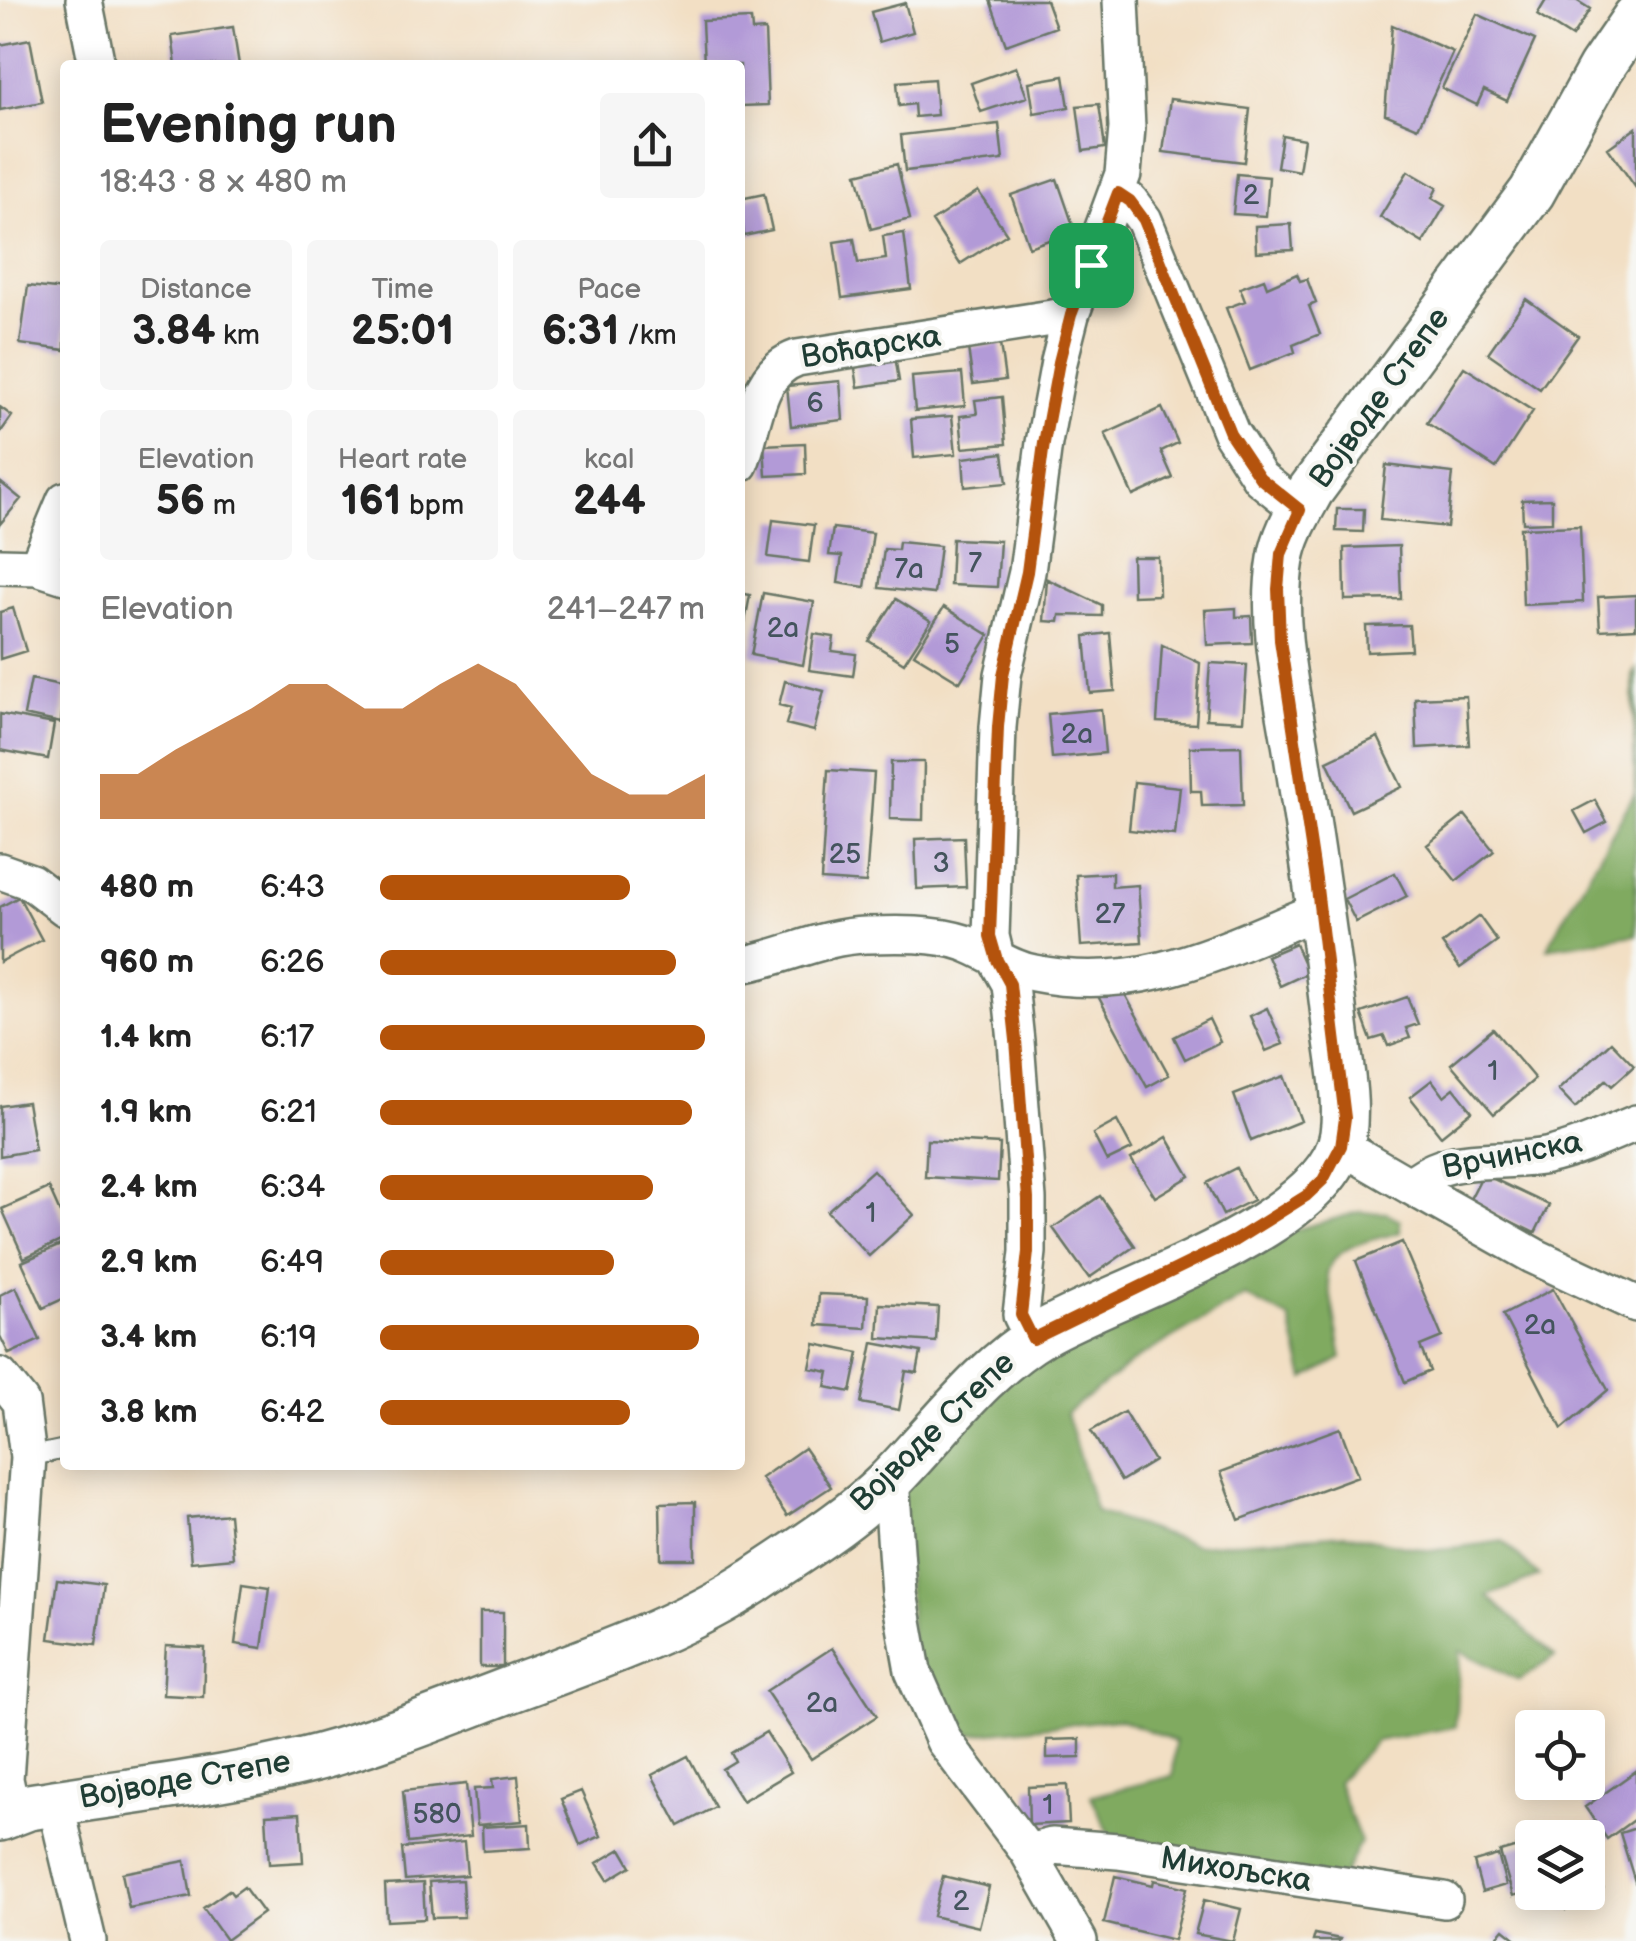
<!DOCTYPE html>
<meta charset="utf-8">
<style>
:root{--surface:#fff;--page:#f6f6f6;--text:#222;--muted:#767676;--accent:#b45309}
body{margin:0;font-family:"Balsamiq Sans",sans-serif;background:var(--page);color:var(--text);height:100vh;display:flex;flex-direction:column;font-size:38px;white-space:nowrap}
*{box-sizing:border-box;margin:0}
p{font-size:32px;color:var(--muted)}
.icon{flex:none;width:55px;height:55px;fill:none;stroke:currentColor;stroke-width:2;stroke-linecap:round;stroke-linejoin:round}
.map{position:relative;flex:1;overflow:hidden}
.details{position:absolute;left:60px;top:60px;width:685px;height:1410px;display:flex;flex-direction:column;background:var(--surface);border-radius:10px;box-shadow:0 5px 25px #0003}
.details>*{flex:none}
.controls{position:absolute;left:1515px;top:1710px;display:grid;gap:20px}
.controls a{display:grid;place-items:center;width:90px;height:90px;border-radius:10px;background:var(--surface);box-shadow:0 5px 25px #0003;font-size:50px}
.pin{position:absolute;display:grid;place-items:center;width:85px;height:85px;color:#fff;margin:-42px;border-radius:20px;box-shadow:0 5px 15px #0006}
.round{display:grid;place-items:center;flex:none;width:105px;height:105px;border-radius:10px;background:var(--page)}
.head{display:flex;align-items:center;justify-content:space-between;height:170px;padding:0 40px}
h1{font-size:55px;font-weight:700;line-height:75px}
.metrics{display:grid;grid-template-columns:repeat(3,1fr);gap:15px;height:170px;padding:10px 40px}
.metrics div{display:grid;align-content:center;border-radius:10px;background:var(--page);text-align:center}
.metrics b{font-size:42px;font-weight:700}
.metrics small{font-size:28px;font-weight:400}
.metrics p{font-size:28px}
.chart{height:280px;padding:20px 40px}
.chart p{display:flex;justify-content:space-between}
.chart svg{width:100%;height:180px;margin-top:10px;fill:var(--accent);opacity:.7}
ul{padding:0 40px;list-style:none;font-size:32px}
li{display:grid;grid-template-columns:160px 120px 1fr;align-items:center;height:75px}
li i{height:25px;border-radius:12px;background:var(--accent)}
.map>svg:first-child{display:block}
.forest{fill:#80aa61;stroke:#50744a;stroke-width:2.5}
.building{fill:#b29ad7}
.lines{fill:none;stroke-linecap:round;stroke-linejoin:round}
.service-casing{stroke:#697666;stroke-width:22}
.minor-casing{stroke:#697666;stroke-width:40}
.tertiary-casing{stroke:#697666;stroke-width:50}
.service{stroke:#fff;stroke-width:18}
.minor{stroke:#fff;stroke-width:35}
.tertiary{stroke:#fff;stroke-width:45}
.route-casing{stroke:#fff;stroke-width:20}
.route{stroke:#b45309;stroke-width:12}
.labels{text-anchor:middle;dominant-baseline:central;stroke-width:8;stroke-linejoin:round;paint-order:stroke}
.number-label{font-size:28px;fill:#44545d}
.street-label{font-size:32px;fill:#1f3d34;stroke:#f6f6f2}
</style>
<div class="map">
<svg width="1636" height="1941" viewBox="0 0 1636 1941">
<rect width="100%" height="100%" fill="#f6f6f2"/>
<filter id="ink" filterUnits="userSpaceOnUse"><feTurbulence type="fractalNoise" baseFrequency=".01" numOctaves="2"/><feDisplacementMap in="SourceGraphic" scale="20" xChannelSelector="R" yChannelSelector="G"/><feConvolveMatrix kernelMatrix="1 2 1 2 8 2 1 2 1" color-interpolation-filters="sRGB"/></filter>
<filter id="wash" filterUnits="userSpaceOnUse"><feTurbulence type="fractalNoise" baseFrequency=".0048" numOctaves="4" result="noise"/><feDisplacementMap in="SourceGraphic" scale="40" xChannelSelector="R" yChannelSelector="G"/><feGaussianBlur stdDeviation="2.25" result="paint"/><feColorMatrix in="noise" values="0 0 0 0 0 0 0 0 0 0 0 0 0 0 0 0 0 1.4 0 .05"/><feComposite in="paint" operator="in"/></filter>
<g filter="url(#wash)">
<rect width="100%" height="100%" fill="#f2dfc4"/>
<path class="forest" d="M1636 670V935L1547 948 1635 793 1633 675Z
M1359 1212 1387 1213 1400 1220V1232C1373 1241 1335 1243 1327 1274L1342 1358 1305 1379 1290 1319 1245 1296 1138 1358 1066 1413 1096 1512 1196 1545 1345 1534 1431 1551 1503 1541 1539 1576 1488 1596 1555 1657 1519 1680 1460 1651 1455 1727 1376 1741 1337 1782 1360 1842 1338 1886 1118 1851 1091 1796 1173 1776 1175 1741 1119 1719 943 1737 913 1671 902 1492 968 1413 1043 1352 1265 1238Z"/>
<g id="blocks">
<path class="building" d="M990 0H1046L1056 27 1006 45Z
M1546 0H1576L1590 9 1572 37 1537 15Z
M905 3 913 32 879 42 871 12Z
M1477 14 1535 40 1507 101 1484 90 1477 105 1442 88Z
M751 19 752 31 765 30 768 105 740 106V65H704L702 21Z
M1392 25 1453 52 1418 128 1385 114Z
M233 27 239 65H176L172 36Z
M30 39 42 102 0 110V45Z
M1016 67 1027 97 981 112 971 83Z
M1064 76 1069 107 1034 113 1029 82Z
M934 79 937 115 915 117 914 104 899 106 897 82Z
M1170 99 1250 109 1244 162 1163 152Z
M1099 104 1105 148 1083 151 1077 106Z
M999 124 1003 160 905 171 901 135Z
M1636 128V188L1608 148Z
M1282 135 1304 139 1299 171 1277 167Z
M897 164 910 219 871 229 857 174Z
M1408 171 1437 188 1432 198 1445 206 1423 243 1380 217Z
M1237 174 1269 177 1266 216 1233 214Z
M1057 179 1075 231 1029 247 1011 195Z
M978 191 1007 234 960 264 932 221Z
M764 194 772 230 744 236 740 199Z
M1291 224 1293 250 1256 252 1255 226Z
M904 233 911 289 842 298 834 242 854 239 858 263 886 259 883 236Z
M1297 274 1300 281 1307 279 1316 303 1309 306 1320 334 1293 345 1295 352 1250 370 1226 308 1245 301 1240 288 1264 279 1267 287Z
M28 286 65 290V350L20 344Z
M1526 299 1578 336 1540 389 1488 353Z
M1000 344 1005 380 973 384 968 348Z
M894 350 899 381 858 387 853 356Z
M1464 367 1533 411 1496 468 1427 423Z
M962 373 965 406 915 411 912 377Z
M840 381 843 420 791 426 787 386Z
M1002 397 1006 444 963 448 960 416 977 414 975 400Z
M0 407 12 416 0 433Z
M1162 408 1178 443 1161 451 1173 478 1133 496 1105 434Z
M952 416 956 454 914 458 911 419Z
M805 443 806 474 766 476 764 445Z
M1003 453 1007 483 965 487 963 458Z
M1386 465 1453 473 1447 527 1380 520Z
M0 482 21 499 0 524Z
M1552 499V522L1523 523 1522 500Z
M1337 509H1364L1363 532 1336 531Z
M773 520 814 525 809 562 768 557Z
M1580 526 1583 602 1523 605 1520 528Z
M833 528 873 533 865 587 838 583 842 556 829 555Z
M952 539 1000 541 997 587 950 585Z
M899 542 940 546 934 594 879 588 884 549 898 550Z
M1399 546 1401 599 1345 600 1344 548Z
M1132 557H1158L1159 595 1133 596Z
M1047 579 1102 605V616L1060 615 1059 622 1044 621Z
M740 593 750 595 742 638H740Z
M763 593 814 602 803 665 751 655Z
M1636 595V628L1600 630 1598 597Z
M896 599 931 621 904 663 869 641Z
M944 607 989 635 960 682 914 654Z
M13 608 26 651 0 659V612Z
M1236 608V617L1251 616 1252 643 1207 645 1205 610Z
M1409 625 1411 650 1367 652 1366 626Z
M1110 633 1115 691 1090 693 1085 636Z
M814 634 834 637 832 651 856 654 853 676 809 670Z
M1162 645 1200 663 1196 724 1157 722Z
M1210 663 1247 665 1243 721 1206 719Z
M31 679 65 686 61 723 24 715Z
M785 681 824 691 814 731 786 724 791 708 779 705Z
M1466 696 1469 745 1417 748 1415 698Z
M1101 709 1105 753 1052 758 1048 714Z
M0 714 54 724 48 759 0 750Z
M1378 737 1402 787 1351 811 1327 761Z
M1241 746 1243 805 1202 806 1201 791H1191L1190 747Z
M891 762H924L923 820 890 819Z
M828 770 874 773 866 883 821 880Z
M1134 782 1180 787 1175 835 1129 830Z
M1595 800 1607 822 1586 833 1574 811Z
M1465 815 1494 851 1456 881 1427 845Z
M964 837 966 887 917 889 915 839Z
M1112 873V887L1138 885 1142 942 1081 946 1076 875Z
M1395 873 1407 896 1356 922 1344 899Z
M19 897 42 940 0 962V907Z
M1479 916 1497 941 1460 968 1442 944Z
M1295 944 1308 973 1280 986 1267 956Z
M1120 985 1169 1075 1147 1087 1098 996Z
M1407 997 1418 1024 1406 1028 1410 1038 1388 1046 1384 1036 1371 1040 1361 1013Z
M1267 1008 1283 1044 1266 1051 1250 1016Z
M1209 1019 1220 1042 1185 1059 1174 1037Z
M1493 1029 1535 1079 1494 1114 1451 1064Z
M1611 1042 1634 1066 1612 1086 1606 1080 1575 1108 1558 1090Z
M1284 1076 1301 1121 1251 1141 1234 1095Z
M1432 1080 1444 1096 1454 1088 1472 1111 1441 1136 1410 1097Z
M27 1102 35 1150 0 1156V1106Z
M1117 1121 1132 1149 1107 1161 1093 1134Z
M1167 1137 1190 1176 1155 1197 1131 1159Z
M927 1140 1000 1144 998 1181 925 1177Z
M1236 1168 1253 1200 1223 1215 1207 1183Z
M873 1170 914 1215 869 1256 827 1211Z
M1483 1174 1549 1205 1535 1233 1469 1201Z
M49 1188 65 1224V1239L24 1258 2 1209Z
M1100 1196 1135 1246 1089 1278 1053 1228Z
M1402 1242 1442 1337 1420 1346 1430 1371 1405 1382 1356 1261Z
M65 1243V1298L43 1308 22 1262Z
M16 1287 40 1340 9 1354 0 1336V1295Z
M1553 1289 1608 1390 1562 1429 1503 1315Z
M819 1294 868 1296 866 1328 817 1325Z
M880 1304 938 1307 936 1342 878 1338Z
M873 1343 921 1352 917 1373 906 1371 899 1410 861 1403Z
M815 1344 859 1353 851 1392 826 1387 829 1372 810 1368Z
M1124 1412 1154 1461 1121 1481 1091 1431Z
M1340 1428 1358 1476 1239 1520 1221 1472Z
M804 1448 831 1487 787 1516 761 1478Z
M695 1502V1559H661L660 1503Z
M229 1514 233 1558 191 1562 187 1518Z
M57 1579 104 1585 96 1645 49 1639Z
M243 1583 270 1587 262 1648 235 1644Z
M480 1612H503V1667H480Z
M166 1646 205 1648 203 1697 163 1695Z
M832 1648 877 1716 811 1759 766 1691Z
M766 1732 791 1772 742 1801 722 1769 735 1761 731 1753Z
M1080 1739V1757L1047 1758V1740Z
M688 1756 715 1807 679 1826 652 1775Z
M1636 1771V1818L1607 1839 1585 1807Z
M518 1776 522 1821 477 1825 474 1789 493 1788 492 1779Z
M466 1784 471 1836 408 1843 403 1791Z
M1067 1785 1069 1823 1029 1825 1028 1787Z
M581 1791 601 1836 580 1845 561 1799Z
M300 1813 303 1862 269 1864 266 1815Z
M529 1824 530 1848 483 1851 482 1827Z
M1636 1828V1881L1635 1882 1620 1833Z
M464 1842 467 1875 405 1880 402 1848Z
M1528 1844 1532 1860V1890L1513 1896 1500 1852Z
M621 1849 631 1866 608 1880 597 1863Z
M1498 1855 1506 1885 1482 1892 1474 1862Z
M185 1861 191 1896 129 1908 122 1873Z
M1588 1863 1603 1888 1566 1910 1555 1892H1588Z
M943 1876 989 1887 979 1927 933 1916Z
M1115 1876 1153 1885 1154 1880 1187 1888 1174 1940 1104 1923Z
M462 1880 464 1917 432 1918 429 1882Z
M423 1883 425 1919 387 1921 385 1885Z
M244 1887 263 1913 226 1940 203 1908 229 1890 233 1895Z
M1204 1900 1241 1909 1233 1941 1195 1934Z
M1504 1929 1519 1941H1494Z
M1315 1934 1340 1939 1339 1941H1313Z"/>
</g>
</g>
<g filter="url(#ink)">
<use href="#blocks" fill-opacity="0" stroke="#697666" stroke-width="2.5"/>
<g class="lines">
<defs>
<path id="service" d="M28 1457 65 1449"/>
<path id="minor" d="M84 0 97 65
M1118 193 1130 201 1144 220 1231 433 1260 478 1300 510
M740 464C755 427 754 373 797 358L1071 315
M0 566 37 567 65 576
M37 567 65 500
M0 871 31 882 65 908
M740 965C783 958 822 936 866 935 897 934 936 933 965 943 989 952 1008 968 1034 973 1143 995 1223 949 1320 910
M1341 1146 1410 1186C1448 1151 1499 1165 1546 1156 1577 1149 1607 1135 1636 1123
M1410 1186 1534 1256 1636 1304
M1033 1339 1021 1315 1028 1252V1199L1016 1041 1010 984 997 961 991 936 998 727 1003 675 1027 572 1044 443 1059 362 1071 315 1123 174 1127 128 1121 0
M0 1376 21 1402 28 1457 5 1779 12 1811
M891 1479 899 1593 913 1671 944 1741 1028 1852 1079 1941
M55 1802 88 1941
M1028 1852 1052 1846 1118 1851 1444 1900"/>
<path id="tertiary" d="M0 1818 29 1807C125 1791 225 1782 319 1757 393 1737 464 1706 536 1680 611 1652 686 1625 754 1581 798 1551 848 1521 886 1484 937 1433 980 1370 1043 1333 1117 1290 1331 1226 1343 1134 1348 1098 1339 1060 1335 1025 1325 935 1311 844 1297 755 1287 691 1270 624 1281 559 1285 534 1299 512 1311 490L1532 192 1601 68 1636 17"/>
</defs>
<use href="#service" class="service-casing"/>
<use href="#minor" class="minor-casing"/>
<use href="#tertiary" class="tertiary-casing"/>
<use href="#service" class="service"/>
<use href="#minor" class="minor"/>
<use href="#tertiary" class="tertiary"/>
</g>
</g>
<g class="lines" filter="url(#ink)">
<defs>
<path id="route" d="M1118 193 1130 201 1144 220 1230 433 1260 478 1300 510 1281 554 1278 589 1280 640 1316 880 1345 1118 1341 1146 1323 1180 1306 1196 1234 1241 1033 1339 1021 1315 1028 1252V1199L1016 1040 1010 984 997 960 990 936 998 727 1003 675 1027 572 1044 443 1059 362 1071 315Z"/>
</defs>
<use href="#route" class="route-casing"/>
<use href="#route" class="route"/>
</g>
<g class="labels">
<g class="number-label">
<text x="1251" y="195">2</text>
<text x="815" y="403">6</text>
<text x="975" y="563">7</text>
<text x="909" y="569">7a</text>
<text x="783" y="628">2a</text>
<text x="952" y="644">5</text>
<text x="1077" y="734">2a</text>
<text x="845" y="854">25</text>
<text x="941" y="863">3</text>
<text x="1110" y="914">27</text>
<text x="1493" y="1071">1</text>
<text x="871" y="1213">1</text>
<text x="1540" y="1325">2a</text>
<text x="822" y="1703">2a</text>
<text x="1048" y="1805">1</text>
<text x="437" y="1814">580</text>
<text x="961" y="1901">2</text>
</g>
<g class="street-label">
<text transform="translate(871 347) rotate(-9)">Воћарска</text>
<text transform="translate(1380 398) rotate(-54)">Војводе Степе</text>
<text transform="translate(1512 1155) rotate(-11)">Врчинска</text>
<text transform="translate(933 1432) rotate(-44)">Војводе Степе</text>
<text transform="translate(185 1780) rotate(-10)">Војводе Степе</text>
<text transform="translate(1236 1870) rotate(9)">Михољска</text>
</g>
</g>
</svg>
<div class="controls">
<a><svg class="icon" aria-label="locate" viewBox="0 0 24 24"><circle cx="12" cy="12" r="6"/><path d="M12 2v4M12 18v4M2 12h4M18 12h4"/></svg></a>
<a><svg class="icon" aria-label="layers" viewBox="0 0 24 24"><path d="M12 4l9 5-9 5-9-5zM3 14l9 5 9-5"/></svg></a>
</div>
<div class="pin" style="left:1091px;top:265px;background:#1e9e55"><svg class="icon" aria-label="arrive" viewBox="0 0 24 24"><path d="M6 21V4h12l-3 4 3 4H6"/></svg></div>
<section class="details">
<div class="head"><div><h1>Evening run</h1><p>18:43 · 8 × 480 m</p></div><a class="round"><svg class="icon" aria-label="share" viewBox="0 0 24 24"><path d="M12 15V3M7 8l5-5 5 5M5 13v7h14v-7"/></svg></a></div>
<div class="metrics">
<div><p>Distance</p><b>3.84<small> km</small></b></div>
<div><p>Time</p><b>25:01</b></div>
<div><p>Pace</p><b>6:31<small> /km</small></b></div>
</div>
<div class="metrics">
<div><p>Elevation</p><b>56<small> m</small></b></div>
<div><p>Heart rate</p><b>161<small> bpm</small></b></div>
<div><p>kcal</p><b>244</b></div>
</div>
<div class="chart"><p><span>Elevation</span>241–247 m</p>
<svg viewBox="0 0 160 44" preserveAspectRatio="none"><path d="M0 44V33L10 33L20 27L30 22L40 17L50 11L60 11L70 17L80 17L90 11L100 6L110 11L120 22L130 33L140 38L150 38L160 33V44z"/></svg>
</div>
<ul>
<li><b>480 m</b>6:43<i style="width:77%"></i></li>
<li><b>960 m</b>6:26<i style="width:91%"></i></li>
<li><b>1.4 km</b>6:17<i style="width:100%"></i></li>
<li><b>1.9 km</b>6:21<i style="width:96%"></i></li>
<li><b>2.4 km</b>6:34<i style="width:84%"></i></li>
<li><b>2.9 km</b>6:49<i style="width:72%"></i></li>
<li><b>3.4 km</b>6:19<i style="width:98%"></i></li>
<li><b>3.8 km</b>6:42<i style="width:77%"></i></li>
</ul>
</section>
</div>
